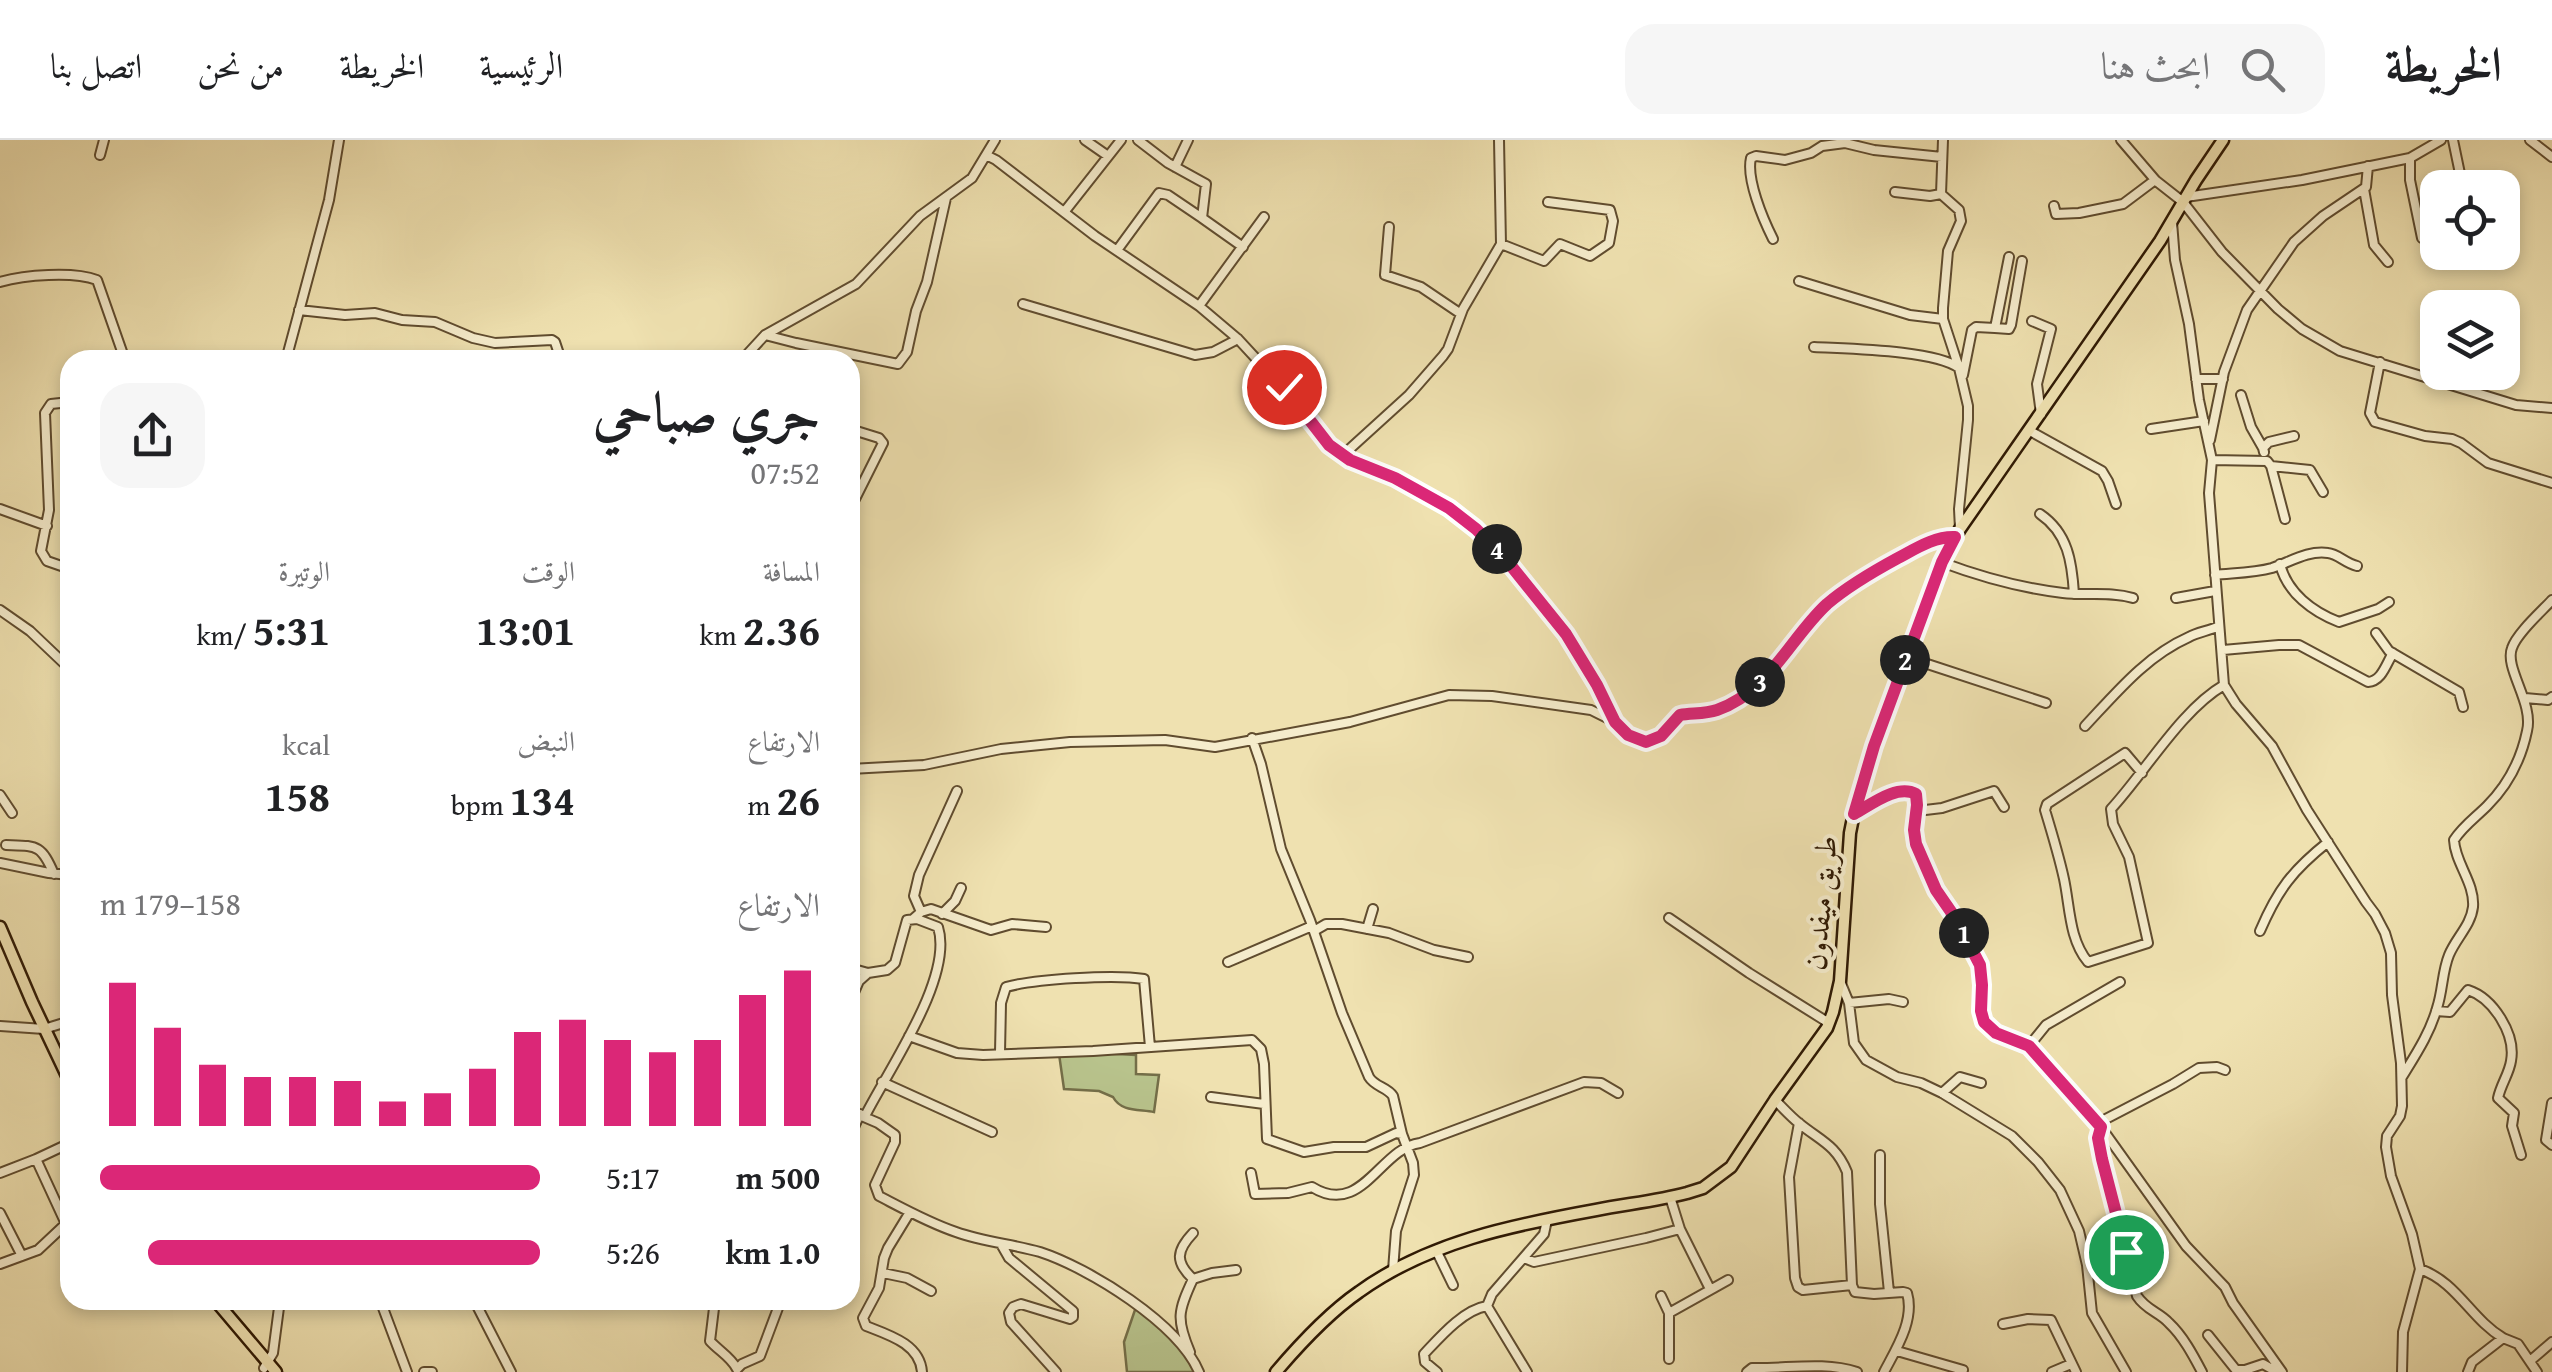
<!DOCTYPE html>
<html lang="ar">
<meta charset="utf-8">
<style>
:root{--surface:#fff;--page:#f6f6f6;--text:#202124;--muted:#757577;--line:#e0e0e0;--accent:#db2777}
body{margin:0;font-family:"Gentium Book Plus",Amiri,serif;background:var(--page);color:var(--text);direction:rtl;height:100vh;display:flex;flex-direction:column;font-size:38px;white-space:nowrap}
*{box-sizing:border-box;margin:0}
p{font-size:32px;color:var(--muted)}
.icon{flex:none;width:55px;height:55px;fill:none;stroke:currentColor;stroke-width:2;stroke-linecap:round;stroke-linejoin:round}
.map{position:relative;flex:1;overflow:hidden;direction:ltr}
.details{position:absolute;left:60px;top:210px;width:800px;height:960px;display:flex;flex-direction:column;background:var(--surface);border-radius:30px;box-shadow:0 5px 15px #0003;direction:rtl}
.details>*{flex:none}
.buttons{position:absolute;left:2420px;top:30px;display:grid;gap:20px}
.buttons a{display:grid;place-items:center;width:100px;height:100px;border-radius:20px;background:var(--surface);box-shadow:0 5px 15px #0003;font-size:50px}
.pin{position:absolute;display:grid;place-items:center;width:85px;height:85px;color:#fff;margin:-42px;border:5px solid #fff;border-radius:50%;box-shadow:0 2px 10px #0007}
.km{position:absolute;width:50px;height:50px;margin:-25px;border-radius:50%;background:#222;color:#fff;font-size:28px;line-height:50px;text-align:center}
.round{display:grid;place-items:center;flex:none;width:105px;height:105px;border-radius:30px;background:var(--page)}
.head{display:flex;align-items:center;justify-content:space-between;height:170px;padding:0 40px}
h1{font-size:55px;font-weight:700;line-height:75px}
.figures{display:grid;grid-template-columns:repeat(3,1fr);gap:15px;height:170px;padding:10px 40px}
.figures div{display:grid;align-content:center}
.figures b{font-size:42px;font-weight:700}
.figures small{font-size:28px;font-weight:400}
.figures p{font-size:28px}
.chart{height:280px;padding:20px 40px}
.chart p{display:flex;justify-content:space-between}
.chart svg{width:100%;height:180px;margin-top:10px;stroke:var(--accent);stroke-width:6}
ul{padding:0 40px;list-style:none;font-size:32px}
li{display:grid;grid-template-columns:160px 120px 1fr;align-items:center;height:75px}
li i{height:25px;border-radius:12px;background:var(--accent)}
header{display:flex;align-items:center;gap:60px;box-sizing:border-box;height:140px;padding:0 50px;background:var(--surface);border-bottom:2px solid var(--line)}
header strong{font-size:48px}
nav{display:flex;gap:55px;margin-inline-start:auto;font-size:35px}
.search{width:700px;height:90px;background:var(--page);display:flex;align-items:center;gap:25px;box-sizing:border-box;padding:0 35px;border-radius:30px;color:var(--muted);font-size:38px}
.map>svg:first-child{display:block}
.green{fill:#b8c38c;stroke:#746e48;stroke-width:2.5}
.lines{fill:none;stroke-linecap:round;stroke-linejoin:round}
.minor-casing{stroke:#604c2f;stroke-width:12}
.major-casing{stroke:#301a04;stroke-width:15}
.minor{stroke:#f5eccc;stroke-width:8}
.major{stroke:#efe1b0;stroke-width:10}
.route-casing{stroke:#fff;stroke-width:20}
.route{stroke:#db2777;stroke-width:12}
.labels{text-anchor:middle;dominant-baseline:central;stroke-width:8;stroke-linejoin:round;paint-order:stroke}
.street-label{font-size:30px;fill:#301a04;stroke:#f5eccc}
</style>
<header>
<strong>الخريطة</strong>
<div class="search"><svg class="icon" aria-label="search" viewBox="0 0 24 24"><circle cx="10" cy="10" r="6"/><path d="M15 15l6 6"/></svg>ابحث هنا</div>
<nav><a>الرئيسية</a><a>الخريطة</a><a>من نحن</a><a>اتصل بنا</a></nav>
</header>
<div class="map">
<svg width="2552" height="1232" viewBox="0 0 2552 1232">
<rect width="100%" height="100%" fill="#efe1b0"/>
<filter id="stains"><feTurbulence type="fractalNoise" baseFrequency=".002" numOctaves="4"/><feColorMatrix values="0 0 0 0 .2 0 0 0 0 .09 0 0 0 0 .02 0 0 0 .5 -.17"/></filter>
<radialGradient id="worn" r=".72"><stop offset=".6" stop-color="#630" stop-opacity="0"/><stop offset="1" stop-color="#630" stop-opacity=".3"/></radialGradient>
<path class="green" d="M1097 913 1136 915V934L1159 935 1154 972C1139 969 1121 972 1113 957L1099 951 1064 949 1059 914Z
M1137 1164 1194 1221 1195 1232H1127L1124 1202Z"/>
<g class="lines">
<defs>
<path id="minor" d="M1085 0 1108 16
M1138 0 1168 23 1206 44 1202 78 1243 107
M1943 0 1941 54 1959 70 1961 81 1948 111 1943 168V179L1959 228
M2121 0 2157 42
M2453 0 2463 48
M2530 0 2552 17
M100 15 104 0
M986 15 996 20 1095 96 1199 166 1238 199 1307 274 1329 305 1343 315 1409 255 1443 216 1448 209 1463 169 1501 104 1499 0
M2410 18V40L2422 98
M1175 27 1188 0
M2155 40 2183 62 2222 112 2278 169 2302 189 2340 211 2516 265 2552 268
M2364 49 2374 105 2388 122
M1895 52 1930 56 1941 54
M2186 57 2302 40 2410 18 2441 0
M2054 66 2056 74 2079 73 2123 64 2155 40
M1065 71 1121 0
M2172 82 2175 120 2189 184 2199 260 2212 320 2209 353 2224 545 2236 564 2272 606 2307 670 2366 762 2375 774 2385 793 2391 813 2392 855 2401 923 2402 966 2400 976 2387 996 2386 1007 2391 1036 2412 1094 2420 1129 2403 1192 2402 1232
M1389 87 1385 135 1421 147 1461 174
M1773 99C1763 79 1746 39 1751 18L1756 16 1785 20 1811 13 1822 6 1845 3 1874 10 1942 17
M1501 104 1544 121 1560 104 1590 116 1609 103 1613 81 1610 70 1548 62
M1118 109 1159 53 1168 55 1202 78
M1799 141 1910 175 1943 179
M0 142C24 135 73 131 97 140L125 220
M1023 164 1195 215 1213 212 1238 199
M1199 166 1264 77
M299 170 345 175 375 173 402 180 435 182 473 198 495 203 552 200 555 202 561 220
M2032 181 2051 189 2037 244 2041 274
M1995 188 2009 189 2011 185 2022 121
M765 195 796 203 898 224 907 212 916 171 927 142 946 58
M1814 207C1848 209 1934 210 1959 228L1968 266V280L1959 369 1960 389
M286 220 329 60 339 0
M742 220 765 195 856 144 920 76 972 38 995 0
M2380 222 2370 273 2375 282 2425 296 2452 299 2461 303 2488 323 2552 343
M1963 235 1972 190 1976 187 1995 188 2009 117
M2196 239H2223
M2241 255 2251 287 2263 308
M70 262 51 264 45 273 49 370 41 411 47 421 70 429
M850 289 879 298 883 303 850 369
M2151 289 2204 281
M2030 291 2102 331 2108 341 2116 364
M2210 300 2224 232 2247 170 2294 102 2323 76 2366 47 2368 26
M2264 312 2263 308 2269 302 2294 296
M1343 315C1355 324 1371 327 1385 333 1405 342 1433 358 1452 370 1524 420 1574 504 1614 580
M2212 320 2267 321 2271 326 2310 330 2323 352
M2271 326 2285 379
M0 369 47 386
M2040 374C2068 393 2072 422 2074 454
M1941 422C1981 437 2021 448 2063 453 2086 456 2110 451 2133 458
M2280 424C2287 453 2313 472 2339 482L2378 469 2389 462
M2215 435C2234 433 2254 433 2272 428 2290 422 2308 410 2328 413 2338 414 2345 423 2357 426
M2176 458 2215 451
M0 470 30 491 70 529
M2376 493 2389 511 2459 552 2463 567
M2223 510 2279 505H2299L2368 542C2382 541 2386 524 2393 513
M1906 517 2046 563
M2525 558 2548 560 2552 557
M2085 586C2116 553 2146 516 2189 497 2198 492 2209 491 2219 486
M1252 598 1261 624 1281 709 1310 780 1342 873 1369 937C1375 947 1387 947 1393 956L1402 994 1413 1023 1414 1035 1396 1091 1393 1130
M850 629 924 625 1001 609 1070 602 1165 600 1215 607 1350 582 1449 555 1492 556 1591 570 1615 582 1628 595 1646 602 1661 596 1680 575C1695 573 1710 574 1725 567 1774 545 1791 497 1827 464 1850 444 1879 429 1905 414 1920 406 1938 396 1955 397
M2142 633 2125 613 2047 664 2045 670C2052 693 2059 716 2064 739 2070 767 2069 799 2088 822L2148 803 2129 717 2113 684 2111 669C2146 631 2181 570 2224 545
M0 655 12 673
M1917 671 1942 668 1994 651 2004 667
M1854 674C1872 664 1897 644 1916 654L1917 665 1914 690 1916 704 1935 751 1955 779 1980 825 1982 837 1981 871 1984 882 1996 893 2029 906 2098 983 2186 1106 2225 1147 2233 1163 2282 1232
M6 705C37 706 41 704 54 734
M0 723 49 733 70 735
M921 772 914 756 919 735 957 651
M942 774 955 761 961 748
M1669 778 1749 833 1829 883
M913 779 921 772 931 769 991 790 1012 784 1046 787
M1367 789 1373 769
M1314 791 1326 784H1342L1389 793 1434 810 1468 817
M2260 791C2278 749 2293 730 2328 702
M1228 822 1312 786
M850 828 868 833
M1840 841 1849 863 1854 903 1866 920 1897 937 1921 943 1942 953 2012 996 2038 1022 2060 1050 2079 1091 2087 1125 2092 1173 2126 1232
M850 862 859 841 868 833 887 830 895 823 907 780 917 779 938 787C954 837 888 930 865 976
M1849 863 1889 859 1903 862
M2436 871 2450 872 2468 850C2493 858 2516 894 2511 921 2509 934 2501 944 2498 958L2514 973 2512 986 2521 1015
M0 886 44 889 70 881
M909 896 957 913 983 915 1093 911 1252 900 1261 909 1264 924 1267 999 1304 1012 1334 1007H1366L1396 993 1402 994
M2029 906 2046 885 2120 842
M1000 913 1001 863 1006 847C1035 839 1115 834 1144 839L1150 907
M2402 937C2416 914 2430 893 2437 868 2443 850 2442 832 2449 815 2456 798 2471 785 2473 767 2475 743 2455 723 2454 700 2463 686 2475 678 2487 666 2507 646 2521 620 2527 591 2534 563 2504 528 2512 508 2517 493 2541 472 2552 460
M882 942 992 992
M1942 953 1960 937 1981 943
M1211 957 1264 964
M1775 960C1783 968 1791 977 1800 984 1821 1001 1836 1005 1847 1032L1852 1145 1855 1152 1874 1154 1903 1152 1907 1153C1915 1180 1896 1209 1884 1232
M2552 963 2546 1000 2552 1005
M850 971 878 983 895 995V1002L875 1045 879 1056C904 1069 929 1083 956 1092 984 1102 1012 1104 1040 1112 1089 1128 1178 1183 1199 1232
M1799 983 1789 1037 1795 1138 1798 1147 1803 1150 1852 1145
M2098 983 2173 944 2199 928 2217 927 2225 930
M2101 987 2098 998 2102 1019 2137 1156C2146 1170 2159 1172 2169 1183 2183 1196 2193 1215 2202 1232
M850 996 860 974
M1880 1015V1064L1889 1152
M36 1019 70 1003
M0 1033 36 1019 66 1084
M1251 1033 1255 1054 1288 1053 1312 1047C1362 1078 1380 1008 1420 1003L1584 942 1601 943 1618 953
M1670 1057 1680 1089 1710 1149
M910 1072 888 1108 884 1118 879 1148 863 1178 866 1186C889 1195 920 1204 922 1232
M0 1073 22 1116
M1193 1093C1176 1111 1175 1122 1193 1139
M1001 1104 1009 1118 1073 1171V1177L1070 1179 1021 1164 1013 1167 1009 1173 1011 1182 1056 1232
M1436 1110 1453 1145
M1524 1118 1534 1122 1646 1098 1680 1089
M0 1124 38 1110 70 1080
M2420 1129C2457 1142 2471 1179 2503 1198
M883 1133 907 1138 931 1151
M1661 1156 1669 1173
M380 1160 407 1232
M474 1160 511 1232
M715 1160 710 1201C719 1211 731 1217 737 1229L742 1224 760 1216 781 1160
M2003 1184 2028 1179 2051 1180 2076 1232
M2208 1195 2236 1230H2245L2263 1224 2277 1232
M1897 1211 1963 1230
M1190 1212C1176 1179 1178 1171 1193 1139L1212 1133 1236 1130
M1669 1219V1173L1728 1140
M2530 1221 2552 1202
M264 1228 273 1213 280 1160
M424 1232H432
M1437 1232 1425 1222 1424 1214C1440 1197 1463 1170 1487 1166
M1527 1232 1487 1166 1492 1154 1544 1094 1547 1080
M1747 1232 1752 1228C1787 1229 1823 1221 1857 1232
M2052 1232 2071 1224
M2468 1232 2472 1222 2503 1198 2518 1204 2537 1232"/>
<path id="major" d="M0 787 32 862 70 942
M215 1160 276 1232
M1276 1232C1299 1205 1330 1172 1359 1152 1428 1102 1513 1085 1596 1070 1626 1064 1657 1061 1687 1053L1703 1048 1731 1027 1775 960 1827 888 1833 872 1840 841 1850 693 1856 663 1874 605 1941 422 1960 389 2160 101 2196 40 2223 0"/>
</defs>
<use href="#minor" class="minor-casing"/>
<use href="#major" class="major-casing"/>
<use href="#minor" class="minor"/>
<use href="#major" class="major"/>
</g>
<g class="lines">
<defs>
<path id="route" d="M1284 247 1329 305 1350 320 1395 338 1449 368 1476 389 1504 417 1566 494 1597 545 1615 582 1628 595 1646 602 1661 596 1680 575C1692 573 1705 574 1717 570 1769 552 1790 498 1827 464 1848 446 1874 431 1898 418 1915 409 1935 396 1955 397L1942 422 1874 606 1854 674C1872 664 1897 644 1916 654L1917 665 1914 690 1916 704 1936 750 1956 779 1980 825 1982 845 1981 871 1984 882 1996 893 2029 906 2101 987 2098 998 2102 1019 2126 1112"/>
</defs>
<use href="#route" class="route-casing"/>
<use href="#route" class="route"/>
</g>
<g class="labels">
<g class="street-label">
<text transform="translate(1820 763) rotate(-85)">طريق ميفدون</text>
</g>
</g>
<rect width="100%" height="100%" filter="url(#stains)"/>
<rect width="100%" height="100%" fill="url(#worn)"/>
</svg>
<div class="buttons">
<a><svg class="icon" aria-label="locate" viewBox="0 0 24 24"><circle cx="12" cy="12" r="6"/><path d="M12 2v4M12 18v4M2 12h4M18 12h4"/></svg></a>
<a><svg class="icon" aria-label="layers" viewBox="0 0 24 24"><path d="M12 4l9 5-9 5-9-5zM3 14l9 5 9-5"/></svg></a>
</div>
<div class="pin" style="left:2126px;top:1112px;background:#1e9e55"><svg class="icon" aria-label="arrive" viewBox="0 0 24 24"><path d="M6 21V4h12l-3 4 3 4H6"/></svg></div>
<div class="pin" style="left:1284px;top:247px;background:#d93025"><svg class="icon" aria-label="check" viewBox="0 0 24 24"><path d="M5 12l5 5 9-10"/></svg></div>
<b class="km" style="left:1964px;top:793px">1</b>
<b class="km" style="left:1905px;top:520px">2</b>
<b class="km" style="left:1760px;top:542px">3</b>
<b class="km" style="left:1497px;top:409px">4</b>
<section class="details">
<div class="head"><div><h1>جري صباحي</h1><p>07:52</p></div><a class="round"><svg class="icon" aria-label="share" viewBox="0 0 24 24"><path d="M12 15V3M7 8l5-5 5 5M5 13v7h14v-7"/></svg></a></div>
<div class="figures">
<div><p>المسافة</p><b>2.36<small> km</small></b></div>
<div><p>الوقت</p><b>13:01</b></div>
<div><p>الوتيرة</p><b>5:31<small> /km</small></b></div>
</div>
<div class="figures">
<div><p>الارتفاع</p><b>26<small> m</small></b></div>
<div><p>النبض</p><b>134<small> bpm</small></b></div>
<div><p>kcal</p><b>158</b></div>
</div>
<div class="chart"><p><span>الارتفاع</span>158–179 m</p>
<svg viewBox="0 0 160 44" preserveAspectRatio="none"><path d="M5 44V9M15 44V20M25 44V29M35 44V32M45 44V32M55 44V33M65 44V38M75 44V36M85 44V30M95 44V21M105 44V18M115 44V23M125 44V26M135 44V23M145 44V12M155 44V6"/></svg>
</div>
<ul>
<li><b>500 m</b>5:17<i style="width:100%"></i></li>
<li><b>1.0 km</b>5:26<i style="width:89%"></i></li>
</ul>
</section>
</div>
